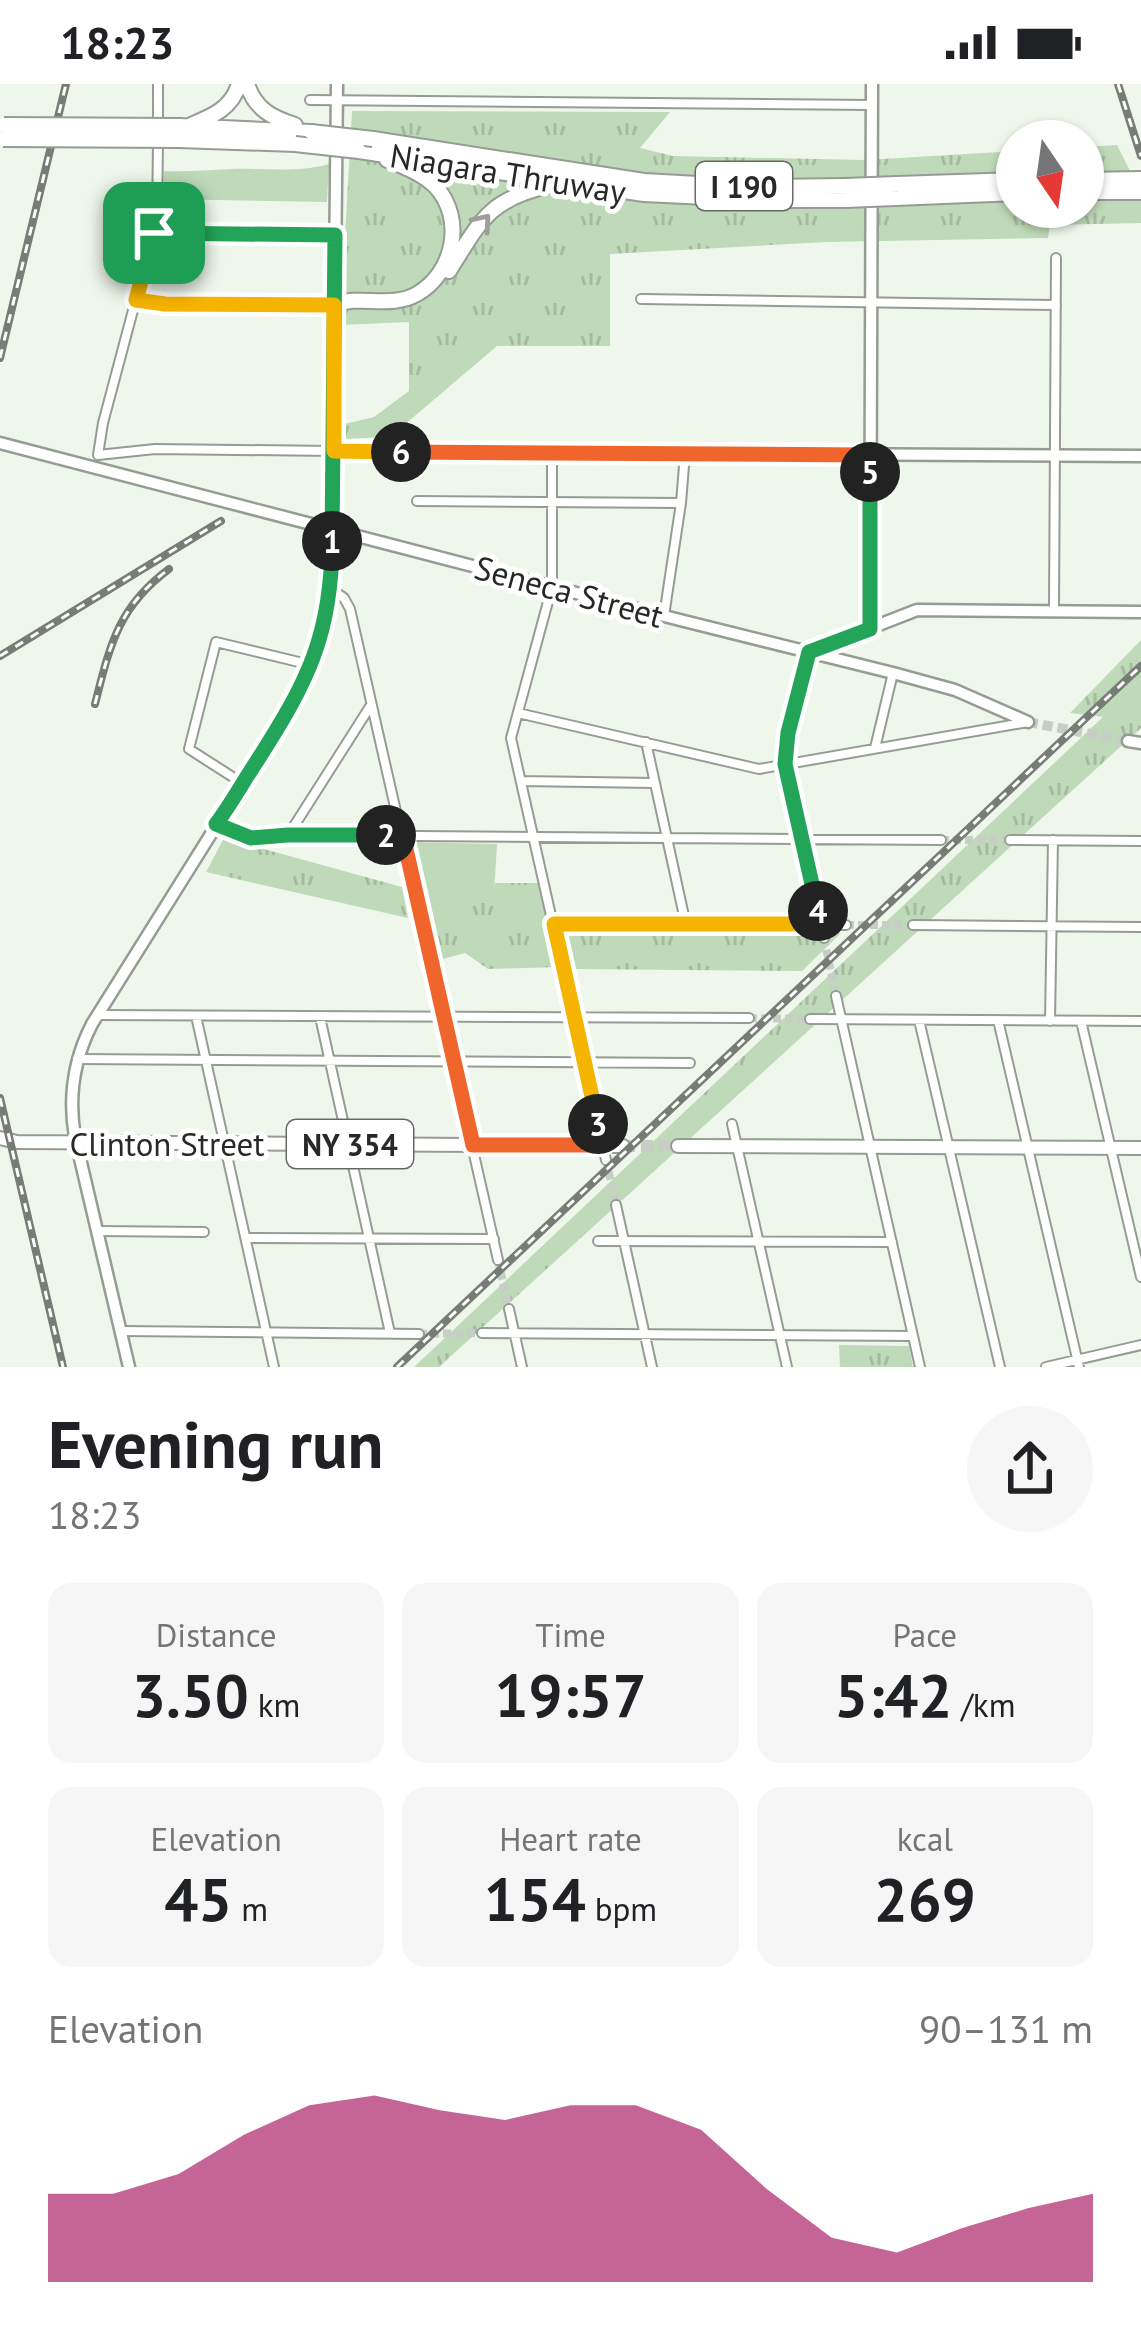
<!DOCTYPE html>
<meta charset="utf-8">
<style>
:root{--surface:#fff;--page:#f6f6f6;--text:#202124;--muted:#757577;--accent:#ad256a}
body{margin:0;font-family:"PT Sans",sans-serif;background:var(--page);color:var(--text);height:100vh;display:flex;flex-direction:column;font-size:45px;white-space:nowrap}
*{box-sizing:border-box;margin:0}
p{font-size:39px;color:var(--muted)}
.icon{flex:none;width:66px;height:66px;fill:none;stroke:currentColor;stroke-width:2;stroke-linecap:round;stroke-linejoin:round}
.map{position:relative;height:1283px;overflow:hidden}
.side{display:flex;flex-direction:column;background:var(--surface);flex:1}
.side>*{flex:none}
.needle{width:78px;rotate:167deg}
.buttons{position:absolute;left:996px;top:36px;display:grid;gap:24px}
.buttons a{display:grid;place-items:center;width:108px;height:108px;border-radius:50%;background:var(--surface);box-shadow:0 3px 9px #0004;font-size:60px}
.pin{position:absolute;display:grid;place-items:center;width:102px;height:102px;color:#fff;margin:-51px;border-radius:24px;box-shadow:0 6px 18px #0006}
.km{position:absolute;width:60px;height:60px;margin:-30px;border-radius:50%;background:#222;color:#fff;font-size:33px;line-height:60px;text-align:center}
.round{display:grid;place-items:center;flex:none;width:126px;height:126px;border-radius:63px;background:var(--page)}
.head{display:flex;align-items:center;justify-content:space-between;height:204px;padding:0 48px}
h1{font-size:66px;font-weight:800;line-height:90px}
.figures{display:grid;grid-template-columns:repeat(3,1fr);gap:18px;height:204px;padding:12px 48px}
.figures div{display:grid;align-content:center;border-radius:24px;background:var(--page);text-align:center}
.figures b{font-size:60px;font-weight:800}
.figures small{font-size:33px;font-weight:400}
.figures p{font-size:33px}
.chart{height:336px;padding:24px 48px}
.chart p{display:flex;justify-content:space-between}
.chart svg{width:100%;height:216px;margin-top:12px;fill:var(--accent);opacity:.7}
.status{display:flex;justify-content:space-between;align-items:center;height:84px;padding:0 60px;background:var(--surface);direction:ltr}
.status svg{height:33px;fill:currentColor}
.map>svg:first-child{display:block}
.grass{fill:url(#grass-tufts)}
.green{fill:#bfdab8}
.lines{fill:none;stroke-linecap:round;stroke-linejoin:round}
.street-tunnel{stroke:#c7cec5;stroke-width:8;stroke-dasharray:8 4;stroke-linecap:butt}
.secondary-tunnel{stroke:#c7cec5;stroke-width:10;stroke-dasharray:10 5;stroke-linecap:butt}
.primary-tunnel{stroke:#c7cec5;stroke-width:12;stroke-dasharray:12 6;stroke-linecap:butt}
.street-casing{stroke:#959c93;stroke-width:12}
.secondary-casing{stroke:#959c93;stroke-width:15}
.primary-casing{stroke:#959c93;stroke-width:16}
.highway-casing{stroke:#959c93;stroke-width:18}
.street{stroke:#fff;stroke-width:8}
.secondary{stroke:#fff;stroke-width:10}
.primary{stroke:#fff;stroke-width:12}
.highway{stroke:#fff;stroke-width:14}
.rail-casing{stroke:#787c76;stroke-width:8}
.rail{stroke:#fff;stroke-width:3;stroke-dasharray:9;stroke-linecap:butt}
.highway-bridge-casing{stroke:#959c93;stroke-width:18;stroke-linecap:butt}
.highway-bridge{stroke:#fff;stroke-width:14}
.oneway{stroke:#9e9f9d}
.split-1-casing{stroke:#fff;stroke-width:24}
.split-2-casing{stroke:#fff;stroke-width:24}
.split-3-casing{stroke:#fff;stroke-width:24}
.split-4-casing{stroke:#fff;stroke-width:24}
.split-5-casing{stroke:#fff;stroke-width:24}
.split-6-casing{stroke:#fff;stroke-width:24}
.split-7-casing{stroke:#fff;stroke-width:24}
.split-1{stroke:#22a559;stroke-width:15}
.split-2{stroke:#22a559;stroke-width:15}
.split-3{stroke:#f0652b;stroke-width:15}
.split-4{stroke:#f5b400;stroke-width:15}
.split-5{stroke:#22a559;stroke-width:15}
.split-6{stroke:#f0652b;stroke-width:15}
.split-7{stroke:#f5b400;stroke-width:15}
.labels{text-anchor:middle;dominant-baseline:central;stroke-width:10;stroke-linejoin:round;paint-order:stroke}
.shield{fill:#fff;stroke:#686967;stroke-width:3}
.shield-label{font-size:30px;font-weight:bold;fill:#272926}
.street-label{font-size:33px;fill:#272926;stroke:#fff}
</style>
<div class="status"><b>18:23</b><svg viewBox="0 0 49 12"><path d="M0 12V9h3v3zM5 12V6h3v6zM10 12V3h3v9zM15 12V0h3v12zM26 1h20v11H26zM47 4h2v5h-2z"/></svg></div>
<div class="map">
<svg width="1141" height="1283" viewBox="0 0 1141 1283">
<defs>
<pattern id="grass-tufts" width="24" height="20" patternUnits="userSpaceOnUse" patternTransform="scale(3)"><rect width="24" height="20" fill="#bfdab8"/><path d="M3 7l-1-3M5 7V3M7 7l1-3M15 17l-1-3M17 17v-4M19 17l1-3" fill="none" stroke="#a4bb9e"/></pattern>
</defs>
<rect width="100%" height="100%" fill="#eff7ed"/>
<path class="grass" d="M352 27 670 28 640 64 673 72 865 76 1017 67V123H1083V63L1117 61 1141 109V139L1050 141 1048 154 827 158 610 170V262H497L390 353 340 355V341L374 333 409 307V238L340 241Z
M1141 556V644L439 1283H414L1103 633 1070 629Z
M224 754 402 803 408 834 206 788Z
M495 799H540L558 883 488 885 465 869 439 876 424 811H493Z
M563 847 841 849 802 887 572 885Z
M839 1261 909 1262 913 1283H840Z"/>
<path class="green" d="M329 80 327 118 164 115V87C188 88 209 86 232 85 264 84 298 89 329 80Z
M410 758 497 760 494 811H423Z"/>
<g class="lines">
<path class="street-tunnel" d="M941 756H1010
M846 841H913
M824 854 836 912
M749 934 810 935
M606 1076 616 1121
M498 1176 509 1225
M419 1250 482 1249"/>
<path class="secondary-tunnel" d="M1028 638 1128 657"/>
<path class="primary-tunnel" d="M623 1062H678"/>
<defs>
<path id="street" d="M310 16 872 21
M158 43V0
M158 58 157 136 103 339 98 371 155 365 334 367
M154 149 335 151
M641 215 1056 221
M136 216 165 220 333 221
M552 368V503L511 654 606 1076
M417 417 681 419
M330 504 344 514 350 525 498 1176
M1054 527 1056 174
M664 532 681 419 685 369
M809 568 788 649 785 680 824 854
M518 629 759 685 1028 638
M646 658 686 841
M875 664 893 589
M521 697 655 699
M242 699 189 665 216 558 311 581
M216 741C249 757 254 753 288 751L941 756
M289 750 371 621
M1010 756 1141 757
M554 840 846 841
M913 841 1141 843
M836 912 920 1283
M97 931 749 934
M196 932 274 1283
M320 933 390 1249
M810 935 1141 937
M919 936 1000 1283
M998 936 1079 1283
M1050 937 1053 756
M1081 937 1141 1193
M77 975 690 979
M732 1040 787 1283
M616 1121 652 1283
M97 1147 204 1148
M246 1154 494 1155
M598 1157 892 1158
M509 1225 522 1283
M120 1247 419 1250
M482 1249 913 1252
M1046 1283 1141 1261"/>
<path id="secondary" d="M0 359 676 535 893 589 955 606 1028 638
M334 367 1141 372
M870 545 872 0
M812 567 917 526 1141 528
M1128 657 1141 659
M129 1283 75 1053C68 1013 73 977 92 940L300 608C317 568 327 530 332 487L337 0"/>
<path id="primary" d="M0 1054 17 1058 623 1062
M678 1062 1141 1064"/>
<path id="highway" d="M247 0C255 25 272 34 295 41
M191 41C213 32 232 24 239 0
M179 42 311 48
M373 55 644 97 752 103 845 102
M179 56 295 60
M359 67 644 110 767 116H845
M1083 96 1141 95
M897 100 1017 96
M1083 108H1141
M895 114 1017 109
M449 187C481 136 489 115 551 101
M334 221C360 210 390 225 417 210 454 189 465 135 436 103 423 90 404 82 387 76"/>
</defs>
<use href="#street" class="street-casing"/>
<use href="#secondary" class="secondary-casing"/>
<use href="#primary" class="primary-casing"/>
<use href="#highway" class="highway-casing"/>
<use href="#street" class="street"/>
<use href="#secondary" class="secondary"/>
<use href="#primary" class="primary"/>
<use href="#highway" class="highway"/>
<defs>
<path id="rail" d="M1118 0 1141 72
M0 274 66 0
M0 572 221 437
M95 620C110 561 118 523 169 485
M0 1014 63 1283
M397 1283 1141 582"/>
</defs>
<use href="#rail" class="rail-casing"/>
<use href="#rail" class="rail"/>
<defs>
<path id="highway-bridge" d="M4 41 179 42
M311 48 373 55
M3 55 179 56
M295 60 359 67
M845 102 897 100
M845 116 895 114"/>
</defs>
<use href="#highway-bridge" class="highway-bridge-casing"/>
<use href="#highway-bridge" class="highway-bridge"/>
</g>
<defs><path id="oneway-chevron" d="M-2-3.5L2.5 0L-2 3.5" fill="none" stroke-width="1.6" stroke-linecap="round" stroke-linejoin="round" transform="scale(3)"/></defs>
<use class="oneway" href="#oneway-chevron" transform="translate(483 138) rotate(-50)"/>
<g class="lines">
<defs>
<path id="split-1" d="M154 149 335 151 332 457"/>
<path id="split-2" d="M332 457C332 551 307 599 257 677 243 698 231 720 216 740L251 754 288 751H386"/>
<path id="split-3" d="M386 751 403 752 473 1061H603L598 1040"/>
<path id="split-4" d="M598 1040 554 840H821L818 827"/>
<path id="split-5" d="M818 827 785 680 788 649 809 568 870 545V388"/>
<path id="split-6" d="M401 368 870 371V388"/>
<path id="split-7" d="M154 149 136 216 165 220 334 221V367L401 368"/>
</defs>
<use href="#split-1" class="split-1-casing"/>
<use href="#split-2" class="split-2-casing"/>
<use href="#split-3" class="split-3-casing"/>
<use href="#split-4" class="split-4-casing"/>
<use href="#split-5" class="split-5-casing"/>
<use href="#split-6" class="split-6-casing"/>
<use href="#split-7" class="split-7-casing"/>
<use href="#split-1" class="split-1"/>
<use href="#split-2" class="split-2"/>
<use href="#split-3" class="split-3"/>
<use href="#split-4" class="split-4"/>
<use href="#split-5" class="split-5"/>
<use href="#split-6" class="split-6"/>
<use href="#split-7" class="split-7"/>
</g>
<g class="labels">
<g class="shield">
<rect x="696" y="78" width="96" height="48" rx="9"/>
<rect x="287" y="1036" width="126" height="48" rx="9"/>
</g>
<g class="shield-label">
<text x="744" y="102">I 190</text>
<text x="350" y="1060">NY 354</text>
</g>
<g class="street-label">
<text transform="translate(508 89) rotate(9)">Niagara Thruway</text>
<text transform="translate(569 507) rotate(15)">Seneca Street</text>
<text x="167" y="1059">Clinton Street</text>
</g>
</g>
</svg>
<div class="buttons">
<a><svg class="needle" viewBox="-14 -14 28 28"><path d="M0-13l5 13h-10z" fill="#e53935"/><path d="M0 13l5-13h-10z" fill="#757577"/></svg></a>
</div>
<div class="pin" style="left:154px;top:149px;background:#1e9e55"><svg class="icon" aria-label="arrive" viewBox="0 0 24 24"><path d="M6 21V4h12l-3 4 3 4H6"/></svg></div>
<b class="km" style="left:332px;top:457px">1</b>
<b class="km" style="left:386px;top:751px">2</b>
<b class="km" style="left:598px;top:1040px">3</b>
<b class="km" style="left:818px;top:827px">4</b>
<b class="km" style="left:870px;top:388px">5</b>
<b class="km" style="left:401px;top:368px">6</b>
</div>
<section class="side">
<div class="head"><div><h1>Evening run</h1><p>18:23</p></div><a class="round"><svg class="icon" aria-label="share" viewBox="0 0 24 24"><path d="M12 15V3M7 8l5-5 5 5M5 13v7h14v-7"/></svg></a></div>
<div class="figures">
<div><p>Distance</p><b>3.50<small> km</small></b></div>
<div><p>Time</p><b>19:57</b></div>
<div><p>Pace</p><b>5:42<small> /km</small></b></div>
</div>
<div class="figures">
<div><p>Elevation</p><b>45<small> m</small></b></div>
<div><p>Heart rate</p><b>154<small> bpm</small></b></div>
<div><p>kcal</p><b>269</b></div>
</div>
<div class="chart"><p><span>Elevation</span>90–131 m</p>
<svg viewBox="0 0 160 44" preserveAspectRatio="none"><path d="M0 44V26L10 26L20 22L30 14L40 8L50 6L60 9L70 11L80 8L90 8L100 13L110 25L120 35L130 38L140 33L150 29L160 26V44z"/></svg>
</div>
</section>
